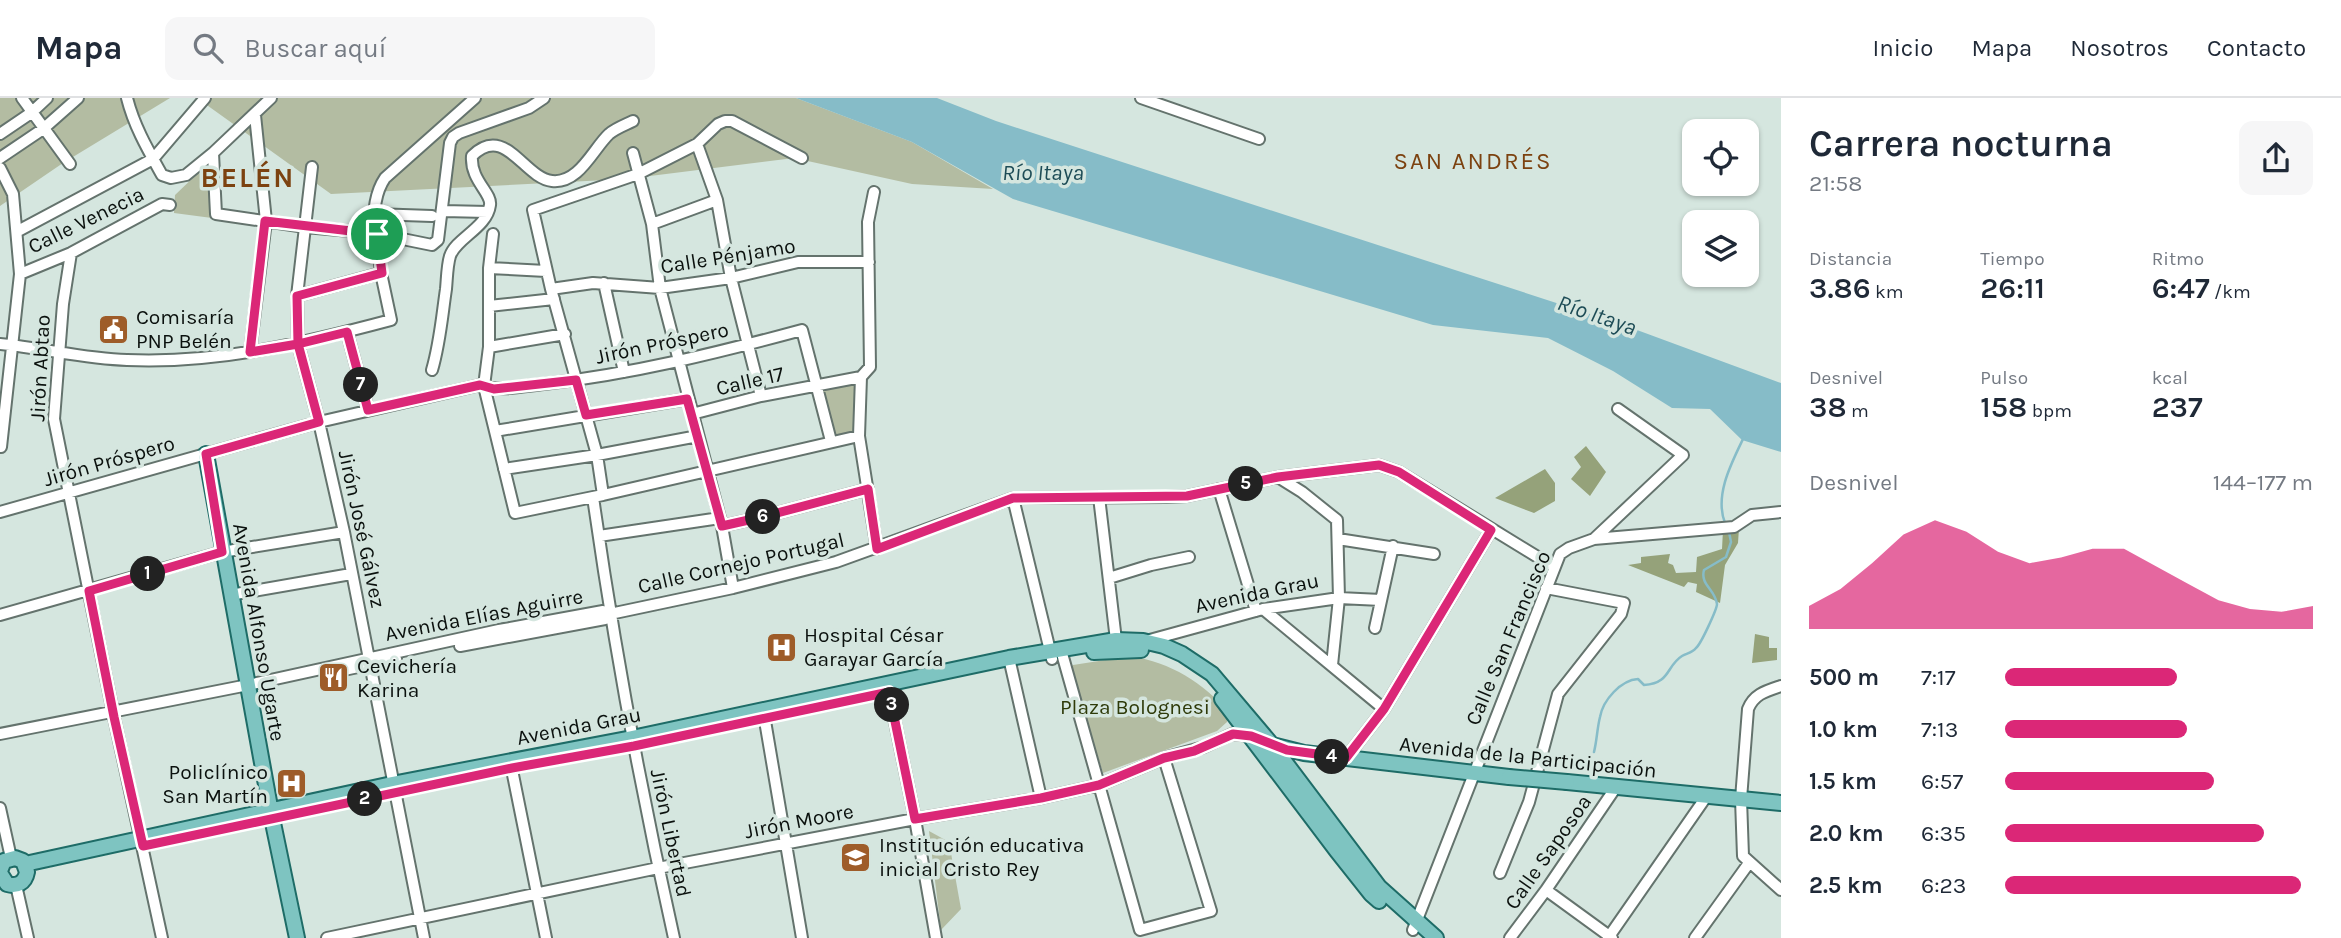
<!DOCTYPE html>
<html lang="es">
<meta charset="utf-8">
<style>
:root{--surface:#fff;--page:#f6f6f7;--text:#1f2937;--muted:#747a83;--line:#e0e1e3;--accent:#db2777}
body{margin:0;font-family:Karla,sans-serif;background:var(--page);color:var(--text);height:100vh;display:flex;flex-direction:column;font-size:26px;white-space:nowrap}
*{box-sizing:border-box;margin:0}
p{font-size:23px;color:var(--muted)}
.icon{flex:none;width:38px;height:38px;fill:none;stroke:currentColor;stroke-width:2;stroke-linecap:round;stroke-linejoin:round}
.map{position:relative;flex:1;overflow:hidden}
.drawer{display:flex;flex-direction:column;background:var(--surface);width:560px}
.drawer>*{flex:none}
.tools{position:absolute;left:1682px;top:21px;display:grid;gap:14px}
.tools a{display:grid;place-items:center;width:77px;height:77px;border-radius:14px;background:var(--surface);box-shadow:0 2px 5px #0004;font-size:35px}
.pin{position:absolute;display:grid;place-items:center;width:60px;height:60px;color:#fff;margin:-30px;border:4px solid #fff;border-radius:50%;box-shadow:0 2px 7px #0007}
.km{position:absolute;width:35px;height:35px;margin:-18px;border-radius:50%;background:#222;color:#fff;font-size:19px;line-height:35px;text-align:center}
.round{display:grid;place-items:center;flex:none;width:74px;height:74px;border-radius:14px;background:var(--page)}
.overview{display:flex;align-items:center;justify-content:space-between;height:119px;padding:0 28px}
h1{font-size:38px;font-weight:600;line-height:52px}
.figures{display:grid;grid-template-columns:repeat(3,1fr);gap:10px;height:119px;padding:7px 28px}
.figures div{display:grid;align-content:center}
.figures b{font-size:30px;font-weight:600}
.figures small{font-size:19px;font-weight:400}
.figures p{font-size:19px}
.chart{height:196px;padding:14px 28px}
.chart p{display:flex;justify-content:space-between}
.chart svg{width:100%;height:126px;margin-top:7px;fill:var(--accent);opacity:.7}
ul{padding:0 28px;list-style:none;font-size:23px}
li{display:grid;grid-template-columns:112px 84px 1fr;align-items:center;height:52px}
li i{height:18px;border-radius:9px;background:var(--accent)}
header{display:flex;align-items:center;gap:42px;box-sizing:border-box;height:98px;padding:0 35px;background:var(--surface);border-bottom:2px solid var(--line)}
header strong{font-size:33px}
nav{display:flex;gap:38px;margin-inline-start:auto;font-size:24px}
.search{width:490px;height:63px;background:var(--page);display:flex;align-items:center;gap:18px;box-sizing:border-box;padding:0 24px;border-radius:14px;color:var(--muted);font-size:26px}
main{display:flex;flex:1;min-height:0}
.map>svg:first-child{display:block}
.green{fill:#b3bca2}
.forest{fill:#95a27a}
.water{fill:#86bcc8}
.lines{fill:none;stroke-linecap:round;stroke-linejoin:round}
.stream{stroke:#86bcc8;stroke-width:2.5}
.minor-casing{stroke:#64736d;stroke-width:14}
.major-casing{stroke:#1e6c67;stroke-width:18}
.minor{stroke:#fff;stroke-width:10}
.major{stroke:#7ec4c1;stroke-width:14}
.major-bridge-casing{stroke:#1e6c67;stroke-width:18;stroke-linecap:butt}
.major-bridge{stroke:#7ec4c1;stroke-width:14}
.route-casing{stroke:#fff;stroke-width:14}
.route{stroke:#db2777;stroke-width:9}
.labels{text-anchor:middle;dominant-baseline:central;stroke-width:7;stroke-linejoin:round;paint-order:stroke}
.street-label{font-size:21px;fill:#0b110e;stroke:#d5e6df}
.poi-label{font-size:21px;fill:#0b110e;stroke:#d5e6df;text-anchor:start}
.park-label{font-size:21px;fill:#2e3a09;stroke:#d5e6df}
.water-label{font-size:23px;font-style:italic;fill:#1d4c56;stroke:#d5e6df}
.quarter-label{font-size:24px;letter-spacing:2px;fill:#7c4210;stroke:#d5e6df}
.district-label{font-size:28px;font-weight:bold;letter-spacing:2px;fill:#7c4210;stroke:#d5e6df}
</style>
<header>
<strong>Mapa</strong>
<div class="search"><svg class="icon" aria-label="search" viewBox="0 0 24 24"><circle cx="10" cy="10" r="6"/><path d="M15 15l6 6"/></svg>Buscar aquí</div>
<nav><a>Inicio</a><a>Mapa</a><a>Nosotros</a><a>Contacto</a></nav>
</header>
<main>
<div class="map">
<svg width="1781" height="840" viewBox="0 0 1781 840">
<rect width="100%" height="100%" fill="#d5e6df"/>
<path class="green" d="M0 0H170L63 65 0 108Z
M197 0H796L912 44 993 91 912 86 794 60 626 81 331 96Z
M206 74 211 77 212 120 174 115 175 97 197 76Z
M856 283 855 335 832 339 821 289Z
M1131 558C1171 565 1203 584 1229 615L1227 624 1217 633 1103 675 1070 571 1073 567Z
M929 733 949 744 961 811 941 832Z"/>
<path class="forest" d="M1586 348 1606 374 1590 398 1571 381 1581 369 1574 359Z
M1545 371 1555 385V403L1534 415 1495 400Z
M1739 430 1738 445 1725 467 1720 505 1696 494 1697 486 1688 484 1684 489 1628 467 1641 465V459L1670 456 1668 465 1673 467 1676 475 1696 474 1697 459 1722 451 1723 432Z
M1755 536 1769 539V550H1777V562L1752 565Z"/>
<path class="water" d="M796 0H937L996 23 1618 225 1781 285V354L1742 342 1710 311 1672 310 1613 273 1548 240 1433 227 1013 101 912 44Z"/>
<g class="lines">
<path class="stream" d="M1725 425C1714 397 1732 364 1744 339
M1594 654C1597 642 1597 631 1600 619 1603 602 1621 582 1638 581L1644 587C1671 585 1666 568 1682 558 1687 555 1692 555 1696 550 1701 546 1717 511 1717 506 1715 491 1700 487 1704 472L1726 459 1731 444 1729 434"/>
<defs>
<path id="minor" d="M22 0 70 66
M127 0C134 28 148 52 162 77L171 80 186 77 213 55 271 0
M1141 0 1259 41
M0 36 31 15 47 0
M697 46 717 102 731 180 761 298
M213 55 216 116 305 129 373 135 432 147 438 142 450 45 453 39 459 35 529 10 544 0
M633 55 652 126 660 190 722 428 733 490
M0 60 43 31 78 0
M312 69 297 198 298 246 319 324 344 434 424 840
M0 70 13 96 20 176 1 349
M874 94 868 124 870 269 861 279 859 338 877 451
M443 113 488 114
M374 116 432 118
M652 126 717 102
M18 133 153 61 205 0
M373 135C374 116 374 96 385 80L475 0
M493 136 489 170V249L484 288 515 415 593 399
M71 155 63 206 54 321 114 619 162 840
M489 170 546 173
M20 176 71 155 162 106 170 107
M604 185 624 274
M551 191 593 185 660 190 731 180 798 164H869
M297 198 381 175
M489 208 554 201
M347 234 368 312
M0 246C43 250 85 261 127 262 217 266 305 245 391 222L381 175 377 136
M489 249 565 236
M250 254 266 123 255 17
M432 272C440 245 442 218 446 191 447 181 447 168 450 158 456 140 487 130 490 107 492 95 470 82 472 58 505 25 524 80 552 83 579 86 593 51 609 36 616 30 625 27 633 23
M692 316 761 298 861 279
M495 333 687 301
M504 371 597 357 698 338
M1278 379 1302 394 1337 422 1339 500 1332 567
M1219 391 1256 513
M603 397 859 338
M1099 399 1116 542
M1013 400 1052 561
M0 414 319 324 480 287C500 294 523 288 544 286 632 276 717 255 802 232L831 343
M722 428 762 419 868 391
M599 438 720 420
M1338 441 1434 456
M1594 441 1734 429 1752 417 1781 414
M1109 480 1151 467 1189 459
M230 497 351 476
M1263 511 1384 611
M0 517 222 454 344 434
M1375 530 1393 448
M1146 543 1263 511 1339 500 1381 502
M460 548 605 521 610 516
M1061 552 1140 832 1211 813 1164 660
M1009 560 1041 700
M344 572 396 561
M887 585 915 721 936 840
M1781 588C1766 593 1754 596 1748 611L1741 701 1743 758 1781 792
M763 611 802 840
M0 636 248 587 499 532 603 513 610 516 733 490 836 464 1013 400 1166 399 1187 398 1278 379 1379 367 1399 374 1554 469
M1346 660 1384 611 1491 432
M510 662 546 840
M0 710 11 760
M1500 775 1529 704 1558 596 1621 516 1624 505 1546 490
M16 787 28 840
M1546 792 1612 840
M1413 832 1560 456 1569 450 1594 441 1683 357 1618 311
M327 840 658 770 915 721 1041 700 1099 687 1164 660 1204 649 1232 636 1251 638
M674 840C641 694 614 547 593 399L603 397 597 357 551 191 533 112 638 76 697 46 718 26 725 23H732L802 60
M1510 840 1546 792 1616 689
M1608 840 1706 699
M1695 840 1749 765"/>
<path id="major" d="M206 356 272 720 297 840
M1094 554 1141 552
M1222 601 1337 753 1371 796 1379 803
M1272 647 1304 655 1509 679
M1567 684 1781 705
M25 766 392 686 632 640 1009 560 1116 542 1143 543 1164 548 1182 556 1212 576 1272 647 1379 789 1436 840
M0 773 4 763 15 760 23 763 27 774C25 785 17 789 7 786L0 775"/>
</defs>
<use href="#minor" class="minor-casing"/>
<use href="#major" class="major-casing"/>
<use href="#minor" class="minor"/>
<use href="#major" class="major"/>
<defs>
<path id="major-bridge" d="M1509 679 1567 684"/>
</defs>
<use href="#major-bridge" class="major-bridge-casing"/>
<use href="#major-bridge" class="major-bridge"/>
</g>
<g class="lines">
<defs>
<path id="route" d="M377 136 382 175 297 198 298 246 319 324 206 356 222 454 89 493 114 619 143 748 512 670 634 648 889 594 915 721 1041 700 1099 687 1164 660 1194 653 1233 636 1251 638 1287 652 1346 660 1384 611 1491 432 1399 374 1379 367 1278 379 1187 398 1013 400 877 451 868 391 762 419 722 428 687 301 586 317 576 282 494 291 480 287 368 312 347 234 298 246 250 254 265 123 377 136"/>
</defs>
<use href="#route" class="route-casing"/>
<use href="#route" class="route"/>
</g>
<defs>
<symbol id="civic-square" viewBox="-11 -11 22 22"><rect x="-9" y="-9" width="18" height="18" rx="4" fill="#9e5c29" stroke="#d5e6df"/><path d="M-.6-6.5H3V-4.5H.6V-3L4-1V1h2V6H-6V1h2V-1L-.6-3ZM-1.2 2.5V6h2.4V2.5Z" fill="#fff"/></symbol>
<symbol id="hospital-square" viewBox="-11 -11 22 22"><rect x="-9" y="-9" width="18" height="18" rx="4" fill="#9e5c29" stroke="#d5e6df"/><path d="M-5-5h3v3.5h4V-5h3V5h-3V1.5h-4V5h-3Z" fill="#fff"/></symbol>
<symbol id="restaurant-square" viewBox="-11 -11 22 22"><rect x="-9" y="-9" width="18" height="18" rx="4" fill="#9e5c29" stroke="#d5e6df"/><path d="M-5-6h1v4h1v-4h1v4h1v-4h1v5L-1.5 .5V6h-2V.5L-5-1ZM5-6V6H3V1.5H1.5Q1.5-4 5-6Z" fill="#fff"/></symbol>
<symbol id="school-square" viewBox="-11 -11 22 22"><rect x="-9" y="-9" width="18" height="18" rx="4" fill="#9e5c29" stroke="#d5e6df"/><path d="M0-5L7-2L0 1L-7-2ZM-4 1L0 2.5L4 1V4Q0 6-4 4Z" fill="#fff"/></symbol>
</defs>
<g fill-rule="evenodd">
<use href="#civic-square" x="96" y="214" width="35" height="35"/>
<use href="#hospital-square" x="764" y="532" width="35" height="35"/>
<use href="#restaurant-square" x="316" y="562" width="35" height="35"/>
<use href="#hospital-square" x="274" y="668" width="35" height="35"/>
<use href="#school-square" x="838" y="742" width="35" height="35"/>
</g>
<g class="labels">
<g class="street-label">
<text transform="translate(86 122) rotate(-26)">Calle Venecia</text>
<text transform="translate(728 158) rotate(-9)">Calle Pénjamo</text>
<text transform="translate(662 245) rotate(-12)">Jirón Próspero</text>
<text transform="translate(40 270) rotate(-87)">Jirón Abtao</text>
<text transform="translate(750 283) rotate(-13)">Calle 17</text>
<text transform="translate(109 363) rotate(-16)">Jirón Próspero</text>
<text transform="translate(362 431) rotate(78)">Jirón José Gálvez</text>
<text transform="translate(741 465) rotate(-13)">Calle Cornejo Portugal</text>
<text transform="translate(1257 495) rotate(-12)">Avenida Grau</text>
<text transform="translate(484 517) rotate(-11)">Avenida Elías Aguirre</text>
<text transform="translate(259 534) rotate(80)">Avenida Alfonso Ugarte</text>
<text transform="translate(1508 540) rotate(-67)">Calle San Francisco</text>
<text transform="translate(579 628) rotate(-11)">Avenida Grau</text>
<text transform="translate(1528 659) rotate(6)">Avenida de la Participación</text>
<text transform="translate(799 723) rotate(-11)">Jirón Moore</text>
<text transform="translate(671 735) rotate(78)">Jirón Libertad</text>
<text transform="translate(1548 754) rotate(-55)">Calle Saposoa</text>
</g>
<g class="poi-label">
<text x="136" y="219">Comisaría<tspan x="136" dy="24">PNP Belén</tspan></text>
<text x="804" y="537">Hospital César<tspan x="804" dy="24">Garayar García</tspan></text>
<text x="357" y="568">Cevichería<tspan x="357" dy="24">Karina</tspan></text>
<text x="268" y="674" text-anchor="end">Policlínico<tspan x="268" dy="24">San Martín</tspan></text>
<text x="879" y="747">Institución educativa<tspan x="879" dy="24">inicial Cristo Rey</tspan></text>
</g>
<g class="park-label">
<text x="1135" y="609">Plaza Bolognesi</text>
</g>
<g class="water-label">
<text x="1043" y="74">Río Itaya</text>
<text transform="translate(1597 217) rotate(19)">Río Itaya</text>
</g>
<g class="quarter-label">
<text x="1473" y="63">SAN ANDRÉS</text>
</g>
<g class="district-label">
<text x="248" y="79">BELÉN</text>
</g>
</g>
</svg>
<div class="tools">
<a><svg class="icon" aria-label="locate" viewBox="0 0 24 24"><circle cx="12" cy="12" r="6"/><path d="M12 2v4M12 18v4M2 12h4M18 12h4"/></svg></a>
<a><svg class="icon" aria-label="layers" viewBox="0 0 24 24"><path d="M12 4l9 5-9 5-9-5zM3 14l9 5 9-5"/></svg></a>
</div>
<div class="pin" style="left:377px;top:136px;background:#1e9e55"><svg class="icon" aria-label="arrive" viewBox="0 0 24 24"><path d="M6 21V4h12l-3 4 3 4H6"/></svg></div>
<b class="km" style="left:148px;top:476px">1</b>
<b class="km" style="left:365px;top:701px">2</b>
<b class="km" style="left:892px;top:607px">3</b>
<b class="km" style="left:1332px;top:659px">4</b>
<b class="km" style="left:1246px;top:386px">5</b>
<b class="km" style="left:763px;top:419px">6</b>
<b class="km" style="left:361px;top:287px">7</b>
</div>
<section class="drawer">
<div class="overview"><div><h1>Carrera nocturna</h1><p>21:58</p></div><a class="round"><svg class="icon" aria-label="share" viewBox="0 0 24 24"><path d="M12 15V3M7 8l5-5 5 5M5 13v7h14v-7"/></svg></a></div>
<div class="figures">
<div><p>Distancia</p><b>3.86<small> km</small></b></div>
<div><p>Tiempo</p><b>26:11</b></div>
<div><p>Ritmo</p><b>6:47<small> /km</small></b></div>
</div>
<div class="figures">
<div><p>Desnivel</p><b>38<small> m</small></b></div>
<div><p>Pulso</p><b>158<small> bpm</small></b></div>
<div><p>kcal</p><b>237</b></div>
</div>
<div class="chart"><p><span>Desnivel</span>144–177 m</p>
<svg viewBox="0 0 160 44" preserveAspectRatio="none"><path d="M0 44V36L10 30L20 21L30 11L40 6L50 10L60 17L70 21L80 19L90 16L100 16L110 22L120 28L130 34L140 37L150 38L160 36V44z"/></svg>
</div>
<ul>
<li><b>500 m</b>7:17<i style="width:56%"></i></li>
<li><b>1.0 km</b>7:13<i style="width:59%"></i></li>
<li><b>1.5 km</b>6:57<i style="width:68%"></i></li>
<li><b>2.0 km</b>6:35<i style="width:84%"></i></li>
<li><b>2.5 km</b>6:23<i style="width:96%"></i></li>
</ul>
</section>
</main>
